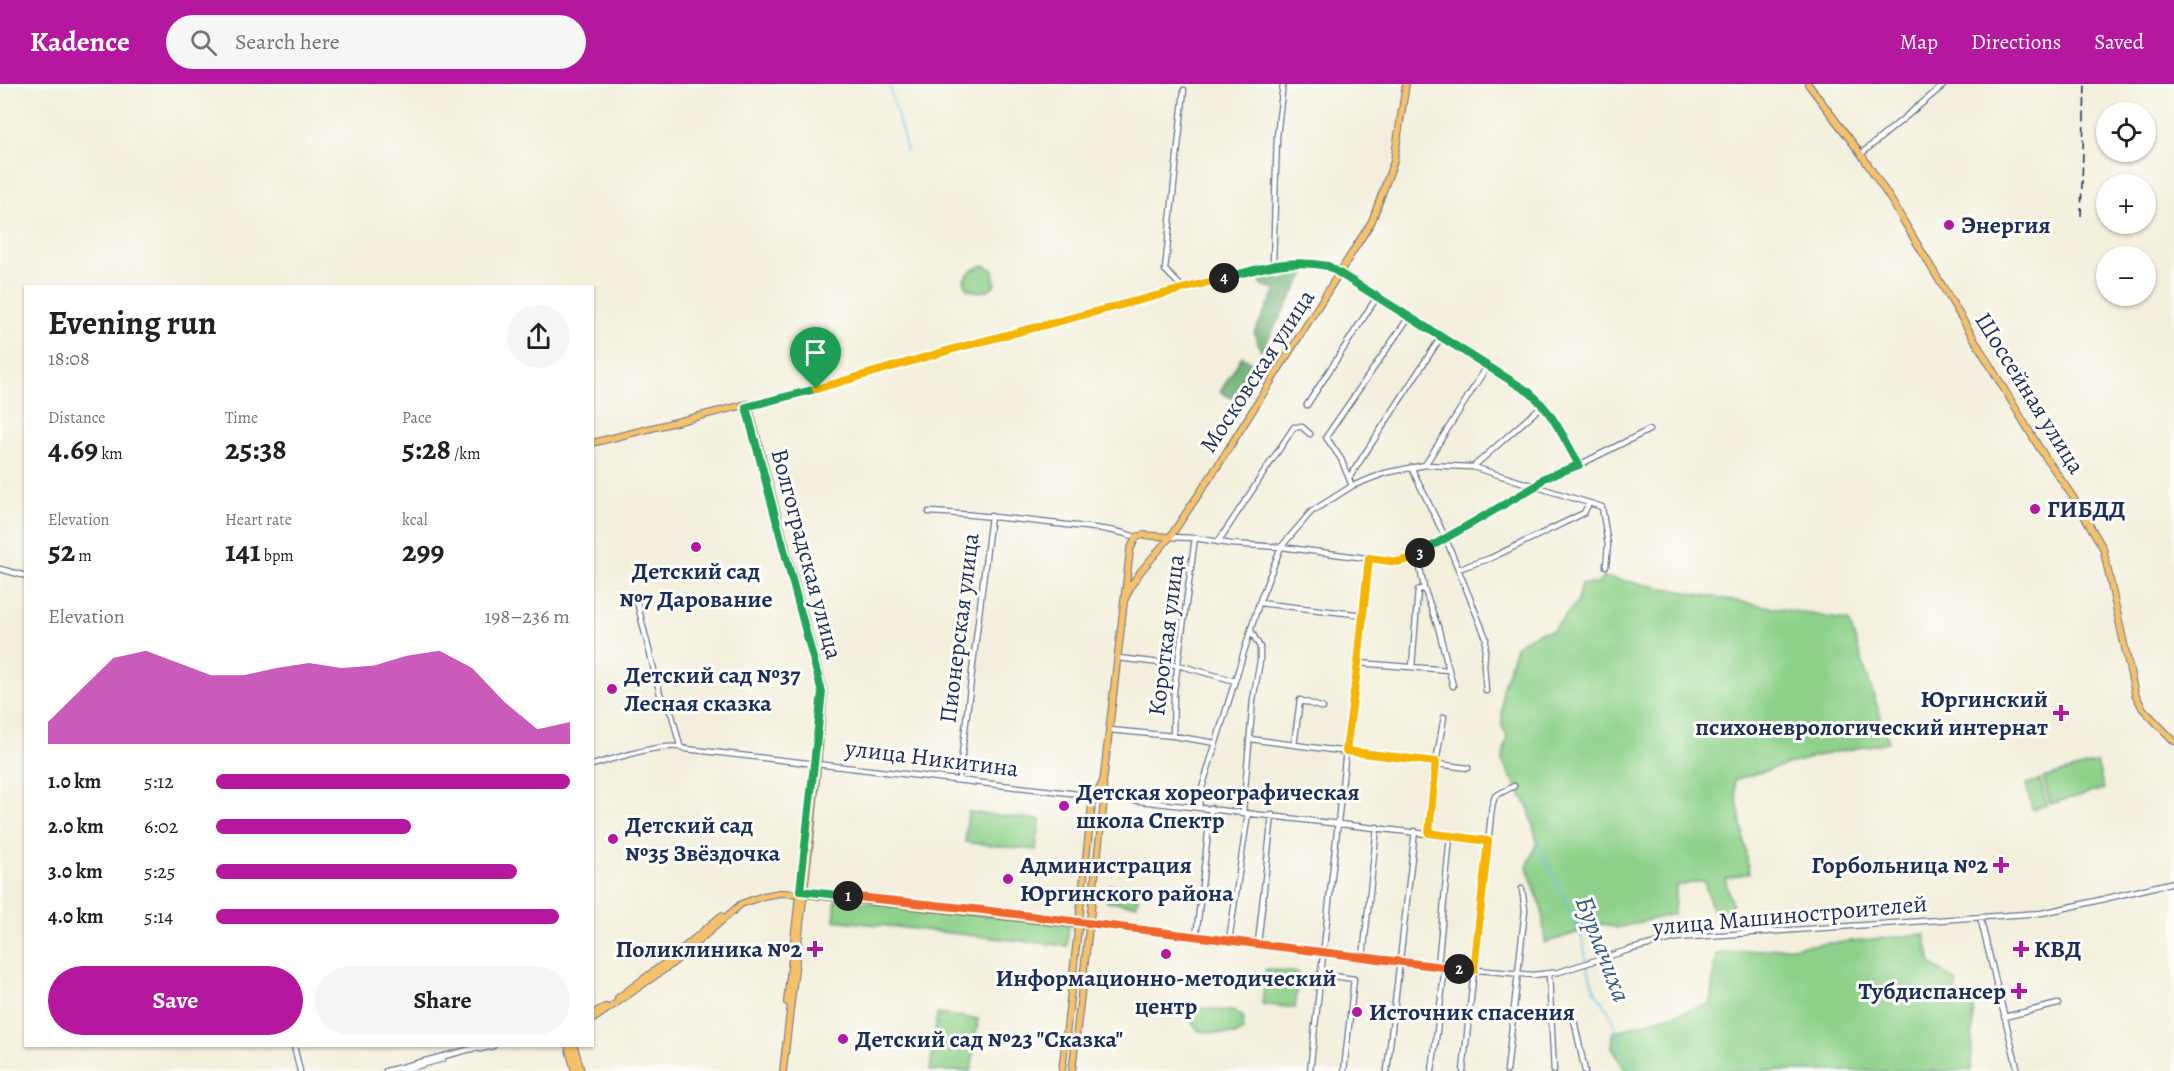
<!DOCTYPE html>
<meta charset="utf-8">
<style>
:root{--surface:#fff;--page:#f6f6f6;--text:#202124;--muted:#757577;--accent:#b5179e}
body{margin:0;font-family:Alegreya,serif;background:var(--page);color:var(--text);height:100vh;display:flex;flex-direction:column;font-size:22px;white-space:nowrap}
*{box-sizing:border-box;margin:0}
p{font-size:20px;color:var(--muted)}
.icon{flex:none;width:33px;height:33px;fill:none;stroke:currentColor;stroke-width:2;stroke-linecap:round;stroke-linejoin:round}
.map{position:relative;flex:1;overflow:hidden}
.side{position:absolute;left:24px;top:201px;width:570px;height:762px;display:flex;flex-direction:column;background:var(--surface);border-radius:0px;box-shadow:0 2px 4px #0004}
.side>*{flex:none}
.buttons{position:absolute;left:2096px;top:18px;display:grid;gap:12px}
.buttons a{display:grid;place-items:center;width:60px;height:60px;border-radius:50%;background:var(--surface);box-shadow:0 2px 4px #0004;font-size:30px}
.pin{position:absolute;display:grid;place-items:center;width:51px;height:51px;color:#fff;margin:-62px -26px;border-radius:50% 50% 50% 0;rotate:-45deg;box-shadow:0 0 6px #0007}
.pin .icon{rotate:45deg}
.km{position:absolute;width:30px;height:30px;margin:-15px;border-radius:50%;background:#222;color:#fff;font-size:16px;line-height:30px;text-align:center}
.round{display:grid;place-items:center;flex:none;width:63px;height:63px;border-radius:32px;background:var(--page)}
.summary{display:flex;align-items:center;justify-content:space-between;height:102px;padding:0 24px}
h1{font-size:33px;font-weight:600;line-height:45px}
.figures{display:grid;grid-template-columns:repeat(3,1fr);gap:9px;height:102px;padding:6px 24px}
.figures div{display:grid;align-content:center}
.figures b{font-size:30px;font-weight:600}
.figures small{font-size:16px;font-weight:400}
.figures p{font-size:16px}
.chart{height:168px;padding:12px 24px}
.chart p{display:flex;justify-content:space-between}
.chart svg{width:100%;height:108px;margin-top:6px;fill:var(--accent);opacity:.7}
.cta{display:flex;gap:12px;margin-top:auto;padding:12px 24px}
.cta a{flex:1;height:69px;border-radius:36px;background:var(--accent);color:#fff;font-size:24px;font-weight:600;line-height:69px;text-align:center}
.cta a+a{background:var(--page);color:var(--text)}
ul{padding:0 24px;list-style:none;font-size:20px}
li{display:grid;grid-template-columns:96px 72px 1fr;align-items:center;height:45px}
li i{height:15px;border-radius:8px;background:var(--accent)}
header{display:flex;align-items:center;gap:36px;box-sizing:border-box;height:84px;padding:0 30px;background:var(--accent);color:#fff}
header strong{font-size:28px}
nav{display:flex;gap:33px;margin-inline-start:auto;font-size:21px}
.search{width:420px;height:54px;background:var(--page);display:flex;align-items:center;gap:15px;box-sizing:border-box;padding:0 21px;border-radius:33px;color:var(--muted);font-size:22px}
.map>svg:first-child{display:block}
.green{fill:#8ed18a;stroke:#548074;stroke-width:1.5}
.forest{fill:#72b376;stroke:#46716a;stroke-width:1.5}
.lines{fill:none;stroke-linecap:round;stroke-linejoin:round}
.stream{stroke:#6fbfea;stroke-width:1.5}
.minor-casing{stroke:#67728a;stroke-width:7}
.major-casing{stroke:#67728a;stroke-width:8}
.minor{stroke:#fff;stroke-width:4.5}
.major{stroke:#f5c16b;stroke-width:6}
.rail{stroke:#1b2f5e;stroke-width:1.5;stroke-dasharray:9 4.5;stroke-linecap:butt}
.split-1-casing{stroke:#fff;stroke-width:12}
.split-2-casing{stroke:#fff;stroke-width:12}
.split-3-casing{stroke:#fff;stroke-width:12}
.split-4-casing{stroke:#fff;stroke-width:12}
.split-5-casing{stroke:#fff;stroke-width:12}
.split-1{stroke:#22a559;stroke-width:8}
.split-2{stroke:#f0652b;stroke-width:8}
.split-3{stroke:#f5b400;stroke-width:8}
.split-4{stroke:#22a559;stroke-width:8}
.split-5{stroke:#f5b400;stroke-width:8}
.poi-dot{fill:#b5179e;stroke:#fdfcf7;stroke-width:2}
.labels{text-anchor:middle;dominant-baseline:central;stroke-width:6;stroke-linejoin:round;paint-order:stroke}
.poi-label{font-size:24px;font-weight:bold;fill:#1b2f5e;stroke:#fdfcf7;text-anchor:start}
.street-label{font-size:24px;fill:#1b2f5e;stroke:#fdfcf7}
.water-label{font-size:26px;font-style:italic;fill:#345a88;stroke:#fdfcf7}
</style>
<header>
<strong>Kadence</strong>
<div class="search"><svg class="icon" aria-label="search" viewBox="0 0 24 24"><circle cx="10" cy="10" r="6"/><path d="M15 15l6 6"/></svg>Search here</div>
<nav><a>Map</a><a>Directions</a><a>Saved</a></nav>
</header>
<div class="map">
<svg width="2174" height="987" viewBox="0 0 2174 987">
<rect width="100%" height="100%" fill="#fdfcf7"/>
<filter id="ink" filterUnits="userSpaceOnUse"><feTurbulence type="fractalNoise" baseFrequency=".0167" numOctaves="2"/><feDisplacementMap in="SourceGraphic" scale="12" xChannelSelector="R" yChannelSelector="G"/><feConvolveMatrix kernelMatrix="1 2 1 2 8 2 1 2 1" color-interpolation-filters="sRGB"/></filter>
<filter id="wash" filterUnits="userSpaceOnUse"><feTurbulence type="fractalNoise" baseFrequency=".008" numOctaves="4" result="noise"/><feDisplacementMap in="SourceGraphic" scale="24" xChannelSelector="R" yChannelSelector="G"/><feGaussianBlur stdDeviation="1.35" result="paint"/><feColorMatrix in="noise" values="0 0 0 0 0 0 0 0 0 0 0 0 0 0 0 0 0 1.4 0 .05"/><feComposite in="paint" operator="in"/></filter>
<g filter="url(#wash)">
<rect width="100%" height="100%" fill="#f3efdc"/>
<path class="green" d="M984 181 993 186 995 200C988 209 977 209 967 205L964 195 972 186Z
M1603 493 1849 537 1889 658 1817 672 1734 696 1749 789 1725 795 1733 823 1713 828 1704 797 1676 802 1674 830 1617 844 1603 840 1545 859 1542 826 1527 783 1537 758 1529 725 1502 677 1507 653 1502 642V605L1517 560 1540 548 1553 546 1578 517 1581 500H1598Z
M2097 679 2104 705 2050 720 2043 694Z
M2040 696 2047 721 2032 725 2026 700Z
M968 728 1040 736 1036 766 965 758Z
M1109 801 1139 805 1137 821 1107 818Z
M836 815 1069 841 1067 862 834 836Z
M1925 850 1931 880 1957 898 1956 911 1974 915 1971 987H1626L1612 964 1613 948 1710 920 1716 870Z
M1266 885 1299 889 1295 924 1262 920Z
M1202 924 1237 928 1244 934 1243 946 1235 951 1199 947C1189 939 1188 928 1202 924Z
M937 930 978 935 971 987H930Z"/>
<path class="forest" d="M1276 186H1307L1261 267 1254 249 1277 204 1262 203 1259 191Z
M1242 272 1252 279 1231 314 1220 308Z"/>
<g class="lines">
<path class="stream" d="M889 0 907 67
M1538 753 1542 769 1565 814 1583 857 1586 877
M1587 881 1594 905 1612 933 1619 951 1620 965 1638 987"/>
</g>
</g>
<g filter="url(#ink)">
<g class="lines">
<defs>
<path id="minor" d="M1861 70 1945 0
M1273 180 1277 52 1283 0
M1184 205 1165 186 1184 6
M1307 321 1377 213
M748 322 957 264 1273 180C1298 178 1318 177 1341 188L1529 308C1554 328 1564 353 1579 381
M1425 381 1488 281
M1411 383 1446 455 1486 554 1484 581 1486 607
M1473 383 1544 320
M1349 394 1441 253
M1352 402 1341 375 1326 353 1409 233
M929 428C972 430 1015 435 1058 440 1084 443 1111 444 1136 453
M1170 453 1195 454 1231 460 1281 463 1397 478 1418 473 1422 467 1536 402 1544 394 1579 381 1649 346
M1218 458 1294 343H1302L1310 350
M1418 473 1424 504 1438 543 1453 602
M0 485 26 492
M1458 485 1491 474 1584 429 1589 419
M637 518 660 610 672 631 680 662
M1259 519 1363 531
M1118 574 1178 581 1235 597
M1358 579 1449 586
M1412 583 1418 506 1424 504
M1110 646 1173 652 1216 659
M1173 652 1174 608 1195 454
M1250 655 1468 684
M1294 661 1300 616 1323 624
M592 681C614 675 668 656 686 665L1488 757
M959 695 991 432
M1199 722 1202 704 1259 519 1281 463 1311 428 1352 402 1385 389 1425 381 1473 383 1602 423 1608 461 1606 482
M1243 727 1253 616 1260 577V563L1251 547
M1429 749 1436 678 1444 633
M1980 833 2018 987
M1089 840 1400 879 1533 891 1559 888 1628 866 1676 854 2042 829 2079 821 2174 798
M1196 853 1211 724
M1229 857 1248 729
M1258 860 1272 731
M1363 873 1377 743
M1438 882 1450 752
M1320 890 1354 895 1344 987
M1549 890 1554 987
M2004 933 2058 920
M1574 936 1585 987
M294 962 300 987
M480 965 493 962
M386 987 483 962
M400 987 443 975
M1310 987 1346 667 1358 579 1369 474
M1387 987 1415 747
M1432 987 1445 883
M1463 987 1492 722 1495 712 1514 702
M1507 987 1525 826 1522 805"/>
<path id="major" d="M1808 0 1861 70 1891 116 2040 365 2073 413 2103 464 2135 610 2143 625 2174 657
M592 359 748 320 824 608 812 739 783 987
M1124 517 1132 500 1141 487 1170 453 1217 383 1372 137 1394 77 1406 0
M618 914 669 876 721 832
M787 918 814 678
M592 930 605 923
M592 936 672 880 741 820 763 812 780 809 803 810 1089 842
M568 962 575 987
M574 962 581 987
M1062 987 1092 721 1102 699
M1072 987 1104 717 1103 699 1130 466 1136 453 1143 451 1170 453"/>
</defs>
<use href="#minor" class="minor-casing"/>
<use href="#major" class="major-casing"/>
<use href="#minor" class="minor"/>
<use href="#major" class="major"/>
<path class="rail" d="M2081 132 2085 0"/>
</g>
</g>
<g class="lines" filter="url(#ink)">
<defs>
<path id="split-1" d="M816 305 746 323 822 608 800 807 848 812"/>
<path id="split-2" d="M848 812 983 826 1459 885"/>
<path id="split-3" d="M1420 469 1418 473 1397 478 1369 474 1358 579 1346 667 1436 678 1429 749 1488 757 1474 886 1459 885"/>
<path id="split-4" d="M1224 194C1261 184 1289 174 1328 182L1529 308C1553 328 1564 354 1579 381L1544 394 1536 402 1420 469"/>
<path id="split-5" d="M816 305 957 264 1224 194"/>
</defs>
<use href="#split-1" class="split-1-casing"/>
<use href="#split-2" class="split-2-casing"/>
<use href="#split-3" class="split-3-casing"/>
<use href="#split-4" class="split-4-casing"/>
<use href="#split-5" class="split-5-casing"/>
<use href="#split-1" class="split-1"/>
<use href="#split-2" class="split-2"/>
<use href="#split-3" class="split-3"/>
<use href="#split-4" class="split-4"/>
<use href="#split-5" class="split-5"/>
</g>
<g class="poi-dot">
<circle cx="1949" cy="141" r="6"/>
<circle cx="2035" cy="425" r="6"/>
<circle cx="696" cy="463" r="6"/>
<circle cx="612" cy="605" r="6"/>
<path d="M2058 620h6v6h6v6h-6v6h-6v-6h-6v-6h6z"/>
<circle cx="1064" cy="722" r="6"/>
<circle cx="613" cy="755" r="6"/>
<path d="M1998 772h6v6h6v6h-6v6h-6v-6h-6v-6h6z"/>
<circle cx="1008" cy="795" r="6"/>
<path d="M812 856h6v6h6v6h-6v6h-6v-6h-6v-6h6z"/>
<path d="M2018 856h6v6h6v6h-6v6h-6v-6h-6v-6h6z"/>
<circle cx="1166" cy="870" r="6"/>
<path d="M2016 898h6v6h6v6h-6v6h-6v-6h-6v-6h6z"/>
<circle cx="1357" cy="928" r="6"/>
<circle cx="843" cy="955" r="6"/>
</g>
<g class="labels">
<g class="poi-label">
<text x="1961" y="141">Энергия</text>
<text x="2047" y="425">ГИБДД</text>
<text x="696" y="487" text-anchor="middle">Детский сад<tspan x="696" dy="28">№7 Дарование</tspan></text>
<text x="624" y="591">Детский сад №37<tspan x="624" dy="28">Лесная сказка</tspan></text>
<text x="2048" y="615" text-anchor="end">Юргинский<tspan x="2048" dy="28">психоневрологический интернат</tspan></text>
<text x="1076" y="708">Детская хореографическая<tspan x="1076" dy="28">школа Спектр</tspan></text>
<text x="625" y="741">Детский сад<tspan x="625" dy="28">№35 Звёздочка</tspan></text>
<text x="1020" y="781">Администрация<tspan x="1020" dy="28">Юргинского района</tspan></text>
<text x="1988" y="781" text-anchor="end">Горбольница №2</text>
<text x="802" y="865" text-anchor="end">Поликлиника №2</text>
<text x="2034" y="865">КВД</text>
<text x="1166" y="894" text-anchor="middle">Информационно-методический<tspan x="1166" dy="28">центр</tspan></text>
<text x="2006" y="907" text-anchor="end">Тубдиспансер</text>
<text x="1369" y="928">Источник спасения</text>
<text x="855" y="955">Детский сад №23 "Сказка"</text>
</g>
<g class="street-label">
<text transform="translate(1257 287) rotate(-57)">Московская улица</text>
<text transform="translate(2030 309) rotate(58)">Шоссейная улица</text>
<text transform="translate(807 470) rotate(75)">Волгоградская улица</text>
<text transform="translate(959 544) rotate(-83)">Пионерская улица</text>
<text transform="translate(1166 551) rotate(-83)">Короткая улица</text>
<text transform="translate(932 674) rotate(7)">улица Никитина</text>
<text transform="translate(1790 831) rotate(-5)">улица Машиностроителей</text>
</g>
<g class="water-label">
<text transform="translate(1603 865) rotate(69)">Бурлачиха</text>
</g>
</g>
</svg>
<div class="buttons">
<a><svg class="icon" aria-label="locate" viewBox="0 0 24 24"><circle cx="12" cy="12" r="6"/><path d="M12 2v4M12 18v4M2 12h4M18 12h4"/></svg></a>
<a>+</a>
<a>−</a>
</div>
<div class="pin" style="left:816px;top:305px;background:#1e9e55"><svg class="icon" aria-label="arrive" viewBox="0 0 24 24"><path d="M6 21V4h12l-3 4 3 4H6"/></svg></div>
<b class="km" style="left:848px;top:812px">1</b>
<b class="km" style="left:1459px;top:885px">2</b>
<b class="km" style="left:1420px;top:469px">3</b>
<b class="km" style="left:1224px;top:194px">4</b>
<section class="side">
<div class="summary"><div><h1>Evening run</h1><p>18:08</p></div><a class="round"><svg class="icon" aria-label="share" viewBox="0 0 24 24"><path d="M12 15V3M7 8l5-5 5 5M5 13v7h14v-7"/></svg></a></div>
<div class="figures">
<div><p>Distance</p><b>4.69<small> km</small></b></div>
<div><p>Time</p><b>25:38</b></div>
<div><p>Pace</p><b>5:28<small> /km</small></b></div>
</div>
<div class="figures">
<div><p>Elevation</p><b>52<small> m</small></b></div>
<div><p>Heart rate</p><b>141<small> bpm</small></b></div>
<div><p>kcal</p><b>299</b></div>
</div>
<div class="chart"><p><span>Elevation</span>198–236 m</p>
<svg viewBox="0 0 160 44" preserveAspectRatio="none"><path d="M0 44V35L10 22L20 9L30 6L40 11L50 16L60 16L70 13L80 11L90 13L100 12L110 8L120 6L130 13L140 27L150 38L160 35V44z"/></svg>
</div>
<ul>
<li><b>1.0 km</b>5:12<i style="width:100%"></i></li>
<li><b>2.0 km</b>6:02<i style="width:55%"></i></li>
<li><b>3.0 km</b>5:25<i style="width:85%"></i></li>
<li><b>4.0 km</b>5:14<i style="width:97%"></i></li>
</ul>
<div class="cta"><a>Save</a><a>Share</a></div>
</section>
</div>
